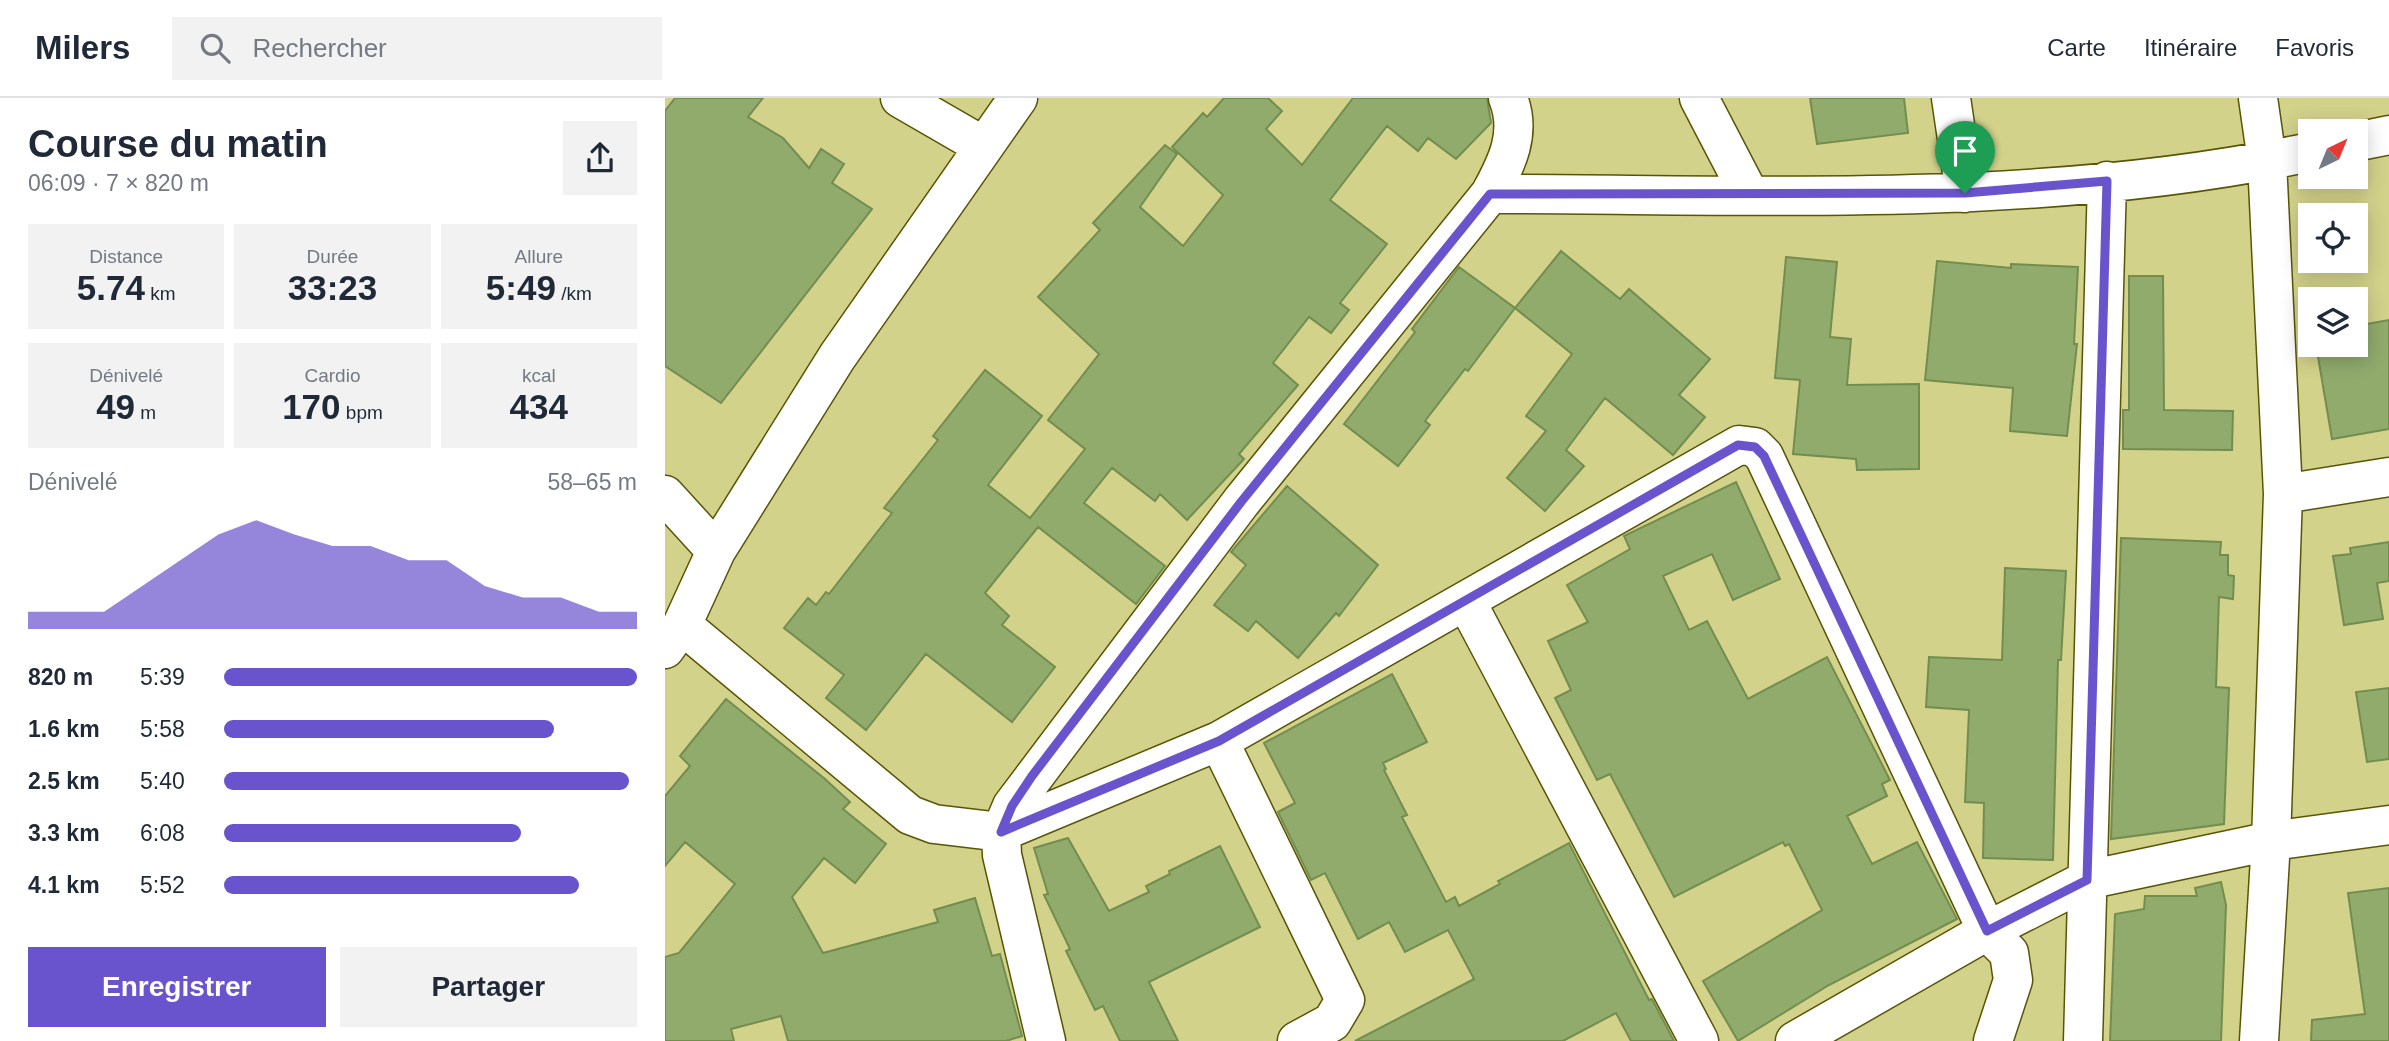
<!DOCTYPE html>
<html lang="fr">
<meta charset="utf-8">
<style>
:root{--surface:#fff;--page:#f2f2f3;--text:#1f2937;--muted:#747a83;--line:#e0e1e3;--accent:#6a54cd}
body{margin:0;font-family:Arial,sans-serif;background:var(--page);color:var(--text);height:100vh;display:flex;flex-direction:column;font-size:26px;white-space:nowrap}
*{box-sizing:border-box;margin:0}
p{font-size:23px;color:var(--muted)}
.icon{flex:none;width:38px;height:38px;fill:none;stroke:currentColor;stroke-width:2;stroke-linecap:round;stroke-linejoin:round}
.map{position:relative;flex:1;overflow:hidden}
.details{display:flex;flex-direction:column;background:var(--surface);width:665px}
.details>*{flex:none}
.needle{width:46px;rotate:43deg}
.buttons{position:absolute;left:1633px;top:21px;display:grid;gap:14px}
.buttons a{display:grid;place-items:center;width:70px;height:70px;border-radius:0px;background:var(--surface);box-shadow:0 4px 18px #0003;font-size:35px}
.pin{position:absolute;display:grid;place-items:center;width:60px;height:60px;color:#fff;margin:-72px -30px;border-radius:50% 50% 50% 0;rotate:-45deg;box-shadow:0 0 7px #0007}
.pin .icon{rotate:45deg}
.round{display:grid;place-items:center;flex:none;width:74px;height:74px;border-radius:0px;background:var(--page)}
.headline{display:flex;align-items:center;justify-content:space-between;height:119px;padding:0 28px}
h1{font-size:38px;font-weight:700;line-height:52px}
.stats{display:grid;grid-template-columns:repeat(3,1fr);gap:10px;height:119px;padding:7px 28px}
.stats div{display:grid;align-content:center;border-radius:0px;background:var(--page);text-align:center}
.stats b{font-size:35px;font-weight:700}
.stats small{font-size:19px;font-weight:400}
.stats p{font-size:19px}
.chart{height:196px;padding:14px 28px}
.chart p{display:flex;justify-content:space-between}
.chart svg{width:100%;height:126px;margin-top:7px;fill:var(--accent);opacity:.7}
.primary-button{display:flex;gap:14px;margin-top:auto;padding:14px 28px}
.primary-button a{flex:1;height:80px;border-radius:0px;background:var(--accent);color:#fff;font-size:28px;font-weight:700;line-height:80px;text-align:center}
.primary-button a+a{background:var(--page);color:var(--text)}
ul{padding:0 28px;list-style:none;font-size:23px}
li{display:grid;grid-template-columns:112px 84px 1fr;align-items:center;height:52px}
li i{height:18px;border-radius:9px;background:var(--accent)}
header{display:flex;align-items:center;gap:42px;box-sizing:border-box;height:98px;padding:0 35px;background:var(--surface);border-bottom:2px solid var(--line)}
header strong{font-size:33px}
nav{display:flex;gap:38px;margin-inline-start:auto;font-size:24px}
.search{width:490px;height:63px;background:var(--page);display:flex;align-items:center;gap:18px;box-sizing:border-box;padding:0 24px;border-radius:0px;color:var(--muted);font-size:26px}
main{display:flex;flex:1;min-height:0}
.map>svg:first-child{display:block}
.building{fill:#90ab6c;stroke:#738d4f;stroke-width:2}
.lines{fill:none;stroke-linecap:round;stroke-linejoin:round}
.minor-casing{stroke:#585505;stroke-width:41}
.minor{stroke:#fff;stroke-width:38}
.route-casing{stroke:#fff;stroke-width:14}
.route{stroke:#6a54cd;stroke-width:9}
</style>
<header>
<strong>Milers</strong>
<div class="search"><svg class="icon" aria-label="search" viewBox="0 0 24 24"><circle cx="10" cy="10" r="6"/><path d="M15 15l6 6"/></svg>Rechercher</div>
<nav><a>Carte</a><a>Itinéraire</a><a>Favoris</a></nav>
</header>
<main>
<section class="details">
<div class="headline"><div><h1>Course du matin</h1><p>06:09 · 7 × 820 m</p></div><a class="round"><svg class="icon" aria-label="share" viewBox="0 0 24 24"><path d="M12 15V3M7 8l5-5 5 5M5 13v7h14v-7"/></svg></a></div>
<div class="stats">
<div><p>Distance</p><b>5.74<small> km</small></b></div>
<div><p>Durée</p><b>33:23</b></div>
<div><p>Allure</p><b>5:49<small> /km</small></b></div>
</div>
<div class="stats">
<div><p>Dénivelé</p><b>49<small> m</small></b></div>
<div><p>Cardio</p><b>170<small> bpm</small></b></div>
<div><p>kcal</p><b>434</b></div>
</div>
<div class="chart"><p><span>Dénivelé</span>58–65 m</p>
<svg viewBox="0 0 160 44" preserveAspectRatio="none"><path d="M0 44V38L10 38L20 38L30 29L40 20L50 11L60 6L70 11L80 15L90 15L100 20L110 20L120 29L130 33L140 33L150 38L160 38V44z"/></svg>
</div>
<ul>
<li><b>820 m</b>5:39<i style="width:100%"></i></li>
<li><b>1.6 km</b>5:58<i style="width:80%"></i></li>
<li><b>2.5 km</b>5:40<i style="width:98%"></i></li>
<li><b>3.3 km</b>6:08<i style="width:72%"></i></li>
<li><b>4.1 km</b>5:52<i style="width:86%"></i></li>
</ul>
<div class="primary-button"><a>Enregistrer</a><a>Partager</a></div>
</section>
<div class="map">
<svg width="1724" height="943" viewBox="0 0 1724 943">
<rect width="100%" height="100%" fill="#d3d28b"/>
<path class="building" d="M10 0H98L83 19 118 40 144 70 156 51 179 66 167 85 207 111 56 305 0 268V13Z
M559 0H603L617 13 601 31 637 67 688 0H822L826 25 791 61 763 40 753 53 722 28 665 102 722 146 675 205 684 212 666 235 644 219 608 265 633 287 574 356 579 361 522 422 495 396 490 403 447 370 419 405 500 468 471 506 373 429 320 495 344 518 337 527 390 569 347 624 261 556 201 632 161 600 179 577 119 530 143 500 151 507 161 494 164 496 202 447 227 415 219 410 273 342 268 338 320 272 377 318 323 387 365 420 420 351 383 322 434 256 373 199 435 132 428 125 500 47 512 56 475 109 518 148 558 97 507 49 538 15 542 19Z
M1145 0H1239L1243 35 1152 46Z
M896 153 955 201 964 191 1045 261 1014 297 1040 319 1008 357 940 300 901 352 919 368 880 413 842 380 881 333 861 318 907 256 850 210Z
M1121 159 1172 164 1165 239 1186 241 1182 287 1254 286V371L1192 372 1191 361 1128 356 1135 282 1110 280Z
M1272 163 1346 170V166L1413 169 1409 246H1412L1402 338 1345 333 1348 290 1260 282Z
M794 169 850 210 803 273 800 271 760 323 765 327 733 368 679 326 750 234 747 231Z
M1464 178H1498L1499 312 1568 313 1567 352 1458 351V312H1464Z
M1724 222V331L1667 341 1651 247H1690V228Z
M1071 384 1115 481 1068 502 1047 456 998 478 1024 532 1042 523 1083 601 1162 559 1225 682 1217 686 1222 698 1182 718 1207 766 1252 744 1292 821 1164 887 1073 943 1038 883 1157 812 1124 746 1120 748 1118 744 1009 799 945 676 932 682 890 600 906 592 883 543 923 524 902 487 965 451 959 438Z
M622 388 713 467 674 518 671 515 633 560 591 523 583 533 549 507 581 467 566 454Z
M1456 440 1556 444 1555 457H1563V477L1569 478 1568 501 1554 499 1551 589 1564 590 1559 726 1446 741Z
M1724 444V483L1712 485 1718 521 1679 527 1668 458 1686 456 1685 450Z
M1340 470 1401 473 1396 562H1393L1388 762 1318 760 1319 705 1300 704 1304 612 1261 609 1264 559 1337 562Z
M727 576 762 644 718 665 721 671 719 672 742 717 737 719 781 804 790 799 794 808 835 786 833 783 904 745 984 902 987 901 1009 943H966L951 915 898 943H690L809 881 783 832 740 854 724 824 693 841 660 775 646 782 613 714 630 705 599 645Z
M1724 590V661L1702 664 1691 594Z
M61 601 160 681 185 704 178 711 221 746 190 785 159 760 127 799 158 855 273 824 269 812 310 800 327 858 335 856 357 938 341 943H123L116 918 66 931 69 943H0V859L14 855 70 786 20 744 0 768V698L25 668 15 658Z
M403 740 444 813 484 794 481 788 505 776 504 773 555 748 595 829 484 884 513 943H455L438 908 430 912 401 853 405 851 379 797 383 796 369 750Z
M1556 784 1561 807 1556 943H1445L1450 816 1479 811 1480 798H1532L1530 790Z
M1724 790V943H1646L1647 922 1700 916 1683 795Z"/>
<g class="lines">
<defs>
<path id="minor" d="M235 0 318 48
M1034 0 1084 96
M1286 0 1300 95
M1593 0 1602 63 1618 396 1606 743 1594 943
M1690 44 1724 37
M825 96C1098 96 1377 111 1645 54
M1618 396 1724 379
M0 397 51 453
M801 503 1034 943
M17 527 245 717 269 726 336 734 554 643 1074 347 1090 349 1099 358 1322 833 1344 855 1348 882 1328 943
M0 551 17 527 51 453 172 259 353 0
M554 643 680 902 667 924 632 943
M381 943 337 757 336 734 347 708 576 404 825 96C842 65 857 35 843 0
M1130 943 1322 833 1422 782 1606 743 1724 727
M1418 943 1442 83"/>
</defs>
<use href="#minor" class="minor-casing"/>
<use href="#minor" class="minor"/>
</g>
<g class="lines">
<defs>
<path id="route" d="M1442 83 1422 782 1322 833 1099 358 1090 349 1073 347 554 643 336 734 347 708 367 678 576 404 825 96 1300 95Z"/>
</defs>
<use href="#route" class="route-casing"/>
<use href="#route" class="route"/>
</g>
</svg>
<div class="buttons">
<a><svg class="needle" viewBox="-14 -14 28 28"><path d="M0-13l5 13h-10z" fill="#e53935"/><path d="M0 13l5-13h-10z" fill="#747a83"/></svg></a>
<a><svg class="icon" aria-label="locate" viewBox="0 0 24 24"><circle cx="12" cy="12" r="6"/><path d="M12 2v4M12 18v4M2 12h4M18 12h4"/></svg></a>
<a><svg class="icon" aria-label="layers" viewBox="0 0 24 24"><path d="M12 4l9 5-9 5-9-5zM3 14l9 5 9-5"/></svg></a>
</div>
<div class="pin" style="left:1300px;top:95px;background:#1e9e55"><svg class="icon" aria-label="arrive" viewBox="0 0 24 24"><path d="M6 21V4h12l-3 4 3 4H6"/></svg></div>
</div>
</main>
